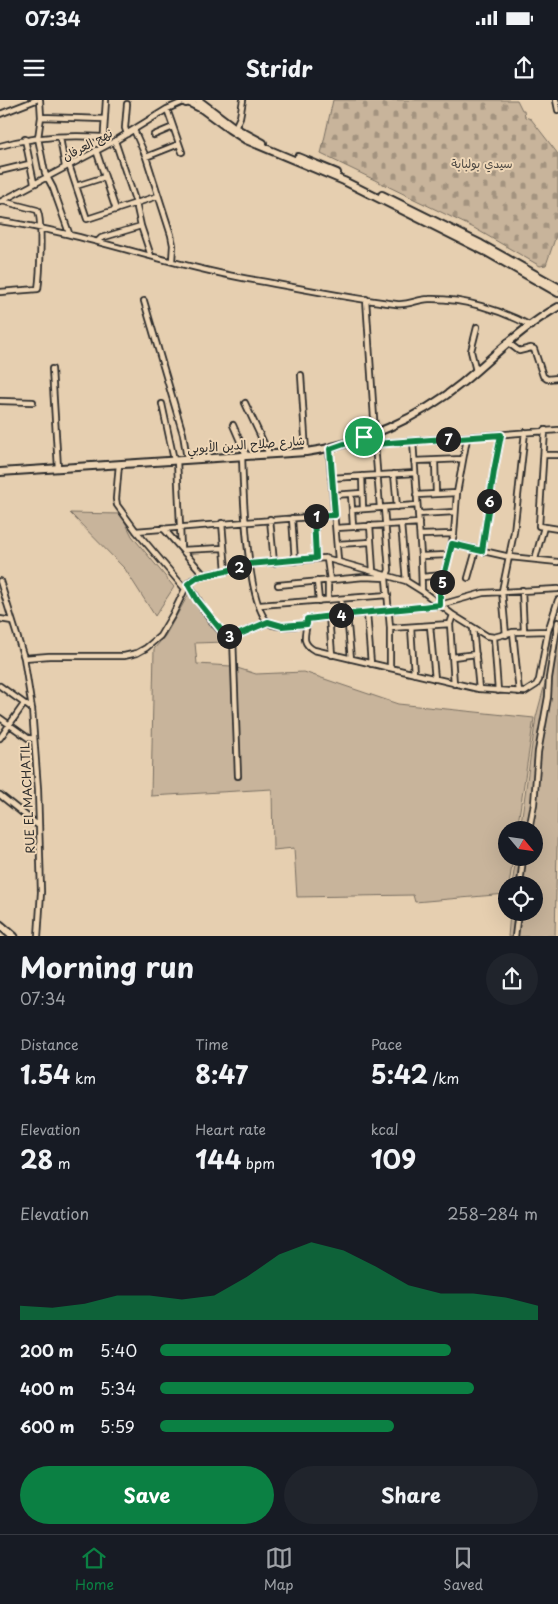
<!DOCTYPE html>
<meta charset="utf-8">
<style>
:root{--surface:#171b24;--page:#20242c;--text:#f1f3f6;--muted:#9ea1a6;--line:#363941;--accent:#0b8043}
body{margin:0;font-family:"Playpen Sans","Playpen Sans Arabic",sans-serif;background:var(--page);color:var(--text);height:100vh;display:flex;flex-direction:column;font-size:19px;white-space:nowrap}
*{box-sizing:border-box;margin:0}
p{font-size:16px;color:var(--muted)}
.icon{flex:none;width:28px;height:28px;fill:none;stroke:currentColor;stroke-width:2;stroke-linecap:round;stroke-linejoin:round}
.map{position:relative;height:836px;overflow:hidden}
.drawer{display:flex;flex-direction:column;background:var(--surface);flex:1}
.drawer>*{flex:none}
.needle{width:32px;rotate:119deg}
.tools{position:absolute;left:498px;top:721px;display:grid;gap:10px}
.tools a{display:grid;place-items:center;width:45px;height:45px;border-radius:50%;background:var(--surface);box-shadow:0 5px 20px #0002;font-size:25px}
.pin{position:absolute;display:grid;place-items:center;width:42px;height:42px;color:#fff;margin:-21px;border:2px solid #fff;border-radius:50%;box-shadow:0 1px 5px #0007}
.km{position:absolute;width:25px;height:25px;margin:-12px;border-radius:50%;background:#222;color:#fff;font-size:14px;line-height:25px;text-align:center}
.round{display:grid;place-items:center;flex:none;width:52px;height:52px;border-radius:26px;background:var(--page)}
.overview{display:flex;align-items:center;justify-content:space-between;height:85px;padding:0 20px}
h1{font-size:28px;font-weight:700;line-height:38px}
.stats{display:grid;grid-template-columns:repeat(3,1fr);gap:8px;height:85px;padding:5px 20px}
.stats div{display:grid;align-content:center}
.stats b{font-size:25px;font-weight:700}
.stats small{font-size:14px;font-weight:400}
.stats p{font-size:14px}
.chart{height:140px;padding:10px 20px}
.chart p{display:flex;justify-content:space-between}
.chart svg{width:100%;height:90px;margin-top:5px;fill:var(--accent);opacity:.7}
.primary-button{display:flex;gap:10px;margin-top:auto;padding:10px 20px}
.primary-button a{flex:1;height:58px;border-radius:30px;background:var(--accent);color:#fff;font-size:20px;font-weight:700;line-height:58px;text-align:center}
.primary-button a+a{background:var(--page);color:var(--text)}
ul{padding:0 20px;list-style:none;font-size:16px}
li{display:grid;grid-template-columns:80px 60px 1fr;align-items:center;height:38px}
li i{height:12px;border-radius:6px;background:var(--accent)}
.status{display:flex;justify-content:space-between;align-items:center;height:35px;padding:0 25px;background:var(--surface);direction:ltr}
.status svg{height:14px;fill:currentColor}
header{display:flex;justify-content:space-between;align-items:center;height:65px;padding:0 20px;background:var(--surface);font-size:22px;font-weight:700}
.tab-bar{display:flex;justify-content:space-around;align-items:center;height:70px;border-top:1px solid var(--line);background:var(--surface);font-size:14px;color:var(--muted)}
.tab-bar a{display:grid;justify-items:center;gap:2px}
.tab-bar .active{color:var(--accent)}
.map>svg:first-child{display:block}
.grass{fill:#c8b49b;stroke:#7a7063}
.cemetery{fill:url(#cemetery-stones);stroke:#7a7063}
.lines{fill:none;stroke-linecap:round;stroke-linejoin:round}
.street-casing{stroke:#2b2b2b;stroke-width:8}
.secondary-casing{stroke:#2b2b2b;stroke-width:10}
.primary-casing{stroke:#2b2b2b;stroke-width:11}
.street{stroke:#eed6b6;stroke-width:4.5}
.secondary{stroke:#eed6b6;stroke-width:6}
.primary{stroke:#eed6b6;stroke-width:7}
.route-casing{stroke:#fff;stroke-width:10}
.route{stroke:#0b8043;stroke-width:6}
.labels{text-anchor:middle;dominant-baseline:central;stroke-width:4;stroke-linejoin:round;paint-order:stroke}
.street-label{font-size:12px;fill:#2b2b2b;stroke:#eed6b6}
.park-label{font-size:12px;fill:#4a4641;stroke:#eed6b6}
</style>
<div class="status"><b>07:34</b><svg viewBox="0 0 49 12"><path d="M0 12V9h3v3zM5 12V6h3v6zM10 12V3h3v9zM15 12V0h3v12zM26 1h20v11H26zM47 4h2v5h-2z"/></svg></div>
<header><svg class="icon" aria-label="menu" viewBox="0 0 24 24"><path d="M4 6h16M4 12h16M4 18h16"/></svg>Stridr<svg class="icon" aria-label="share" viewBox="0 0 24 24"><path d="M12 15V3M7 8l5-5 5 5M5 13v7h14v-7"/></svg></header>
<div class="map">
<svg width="558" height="837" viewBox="0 0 558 837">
<defs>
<pattern id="cemetery-stones" width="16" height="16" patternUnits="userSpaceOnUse" patternTransform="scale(1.25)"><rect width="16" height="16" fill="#c8b49b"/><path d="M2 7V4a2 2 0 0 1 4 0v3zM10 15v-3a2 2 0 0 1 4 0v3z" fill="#a3937f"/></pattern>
</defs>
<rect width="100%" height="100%" fill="#e6cfb0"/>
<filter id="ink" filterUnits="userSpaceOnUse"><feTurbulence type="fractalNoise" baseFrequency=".02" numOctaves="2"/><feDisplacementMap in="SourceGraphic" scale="10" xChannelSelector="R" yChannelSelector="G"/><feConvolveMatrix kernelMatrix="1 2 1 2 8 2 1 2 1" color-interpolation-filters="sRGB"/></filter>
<g filter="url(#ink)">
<path class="grass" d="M70 413 121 414 132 436 174 487 155 516 125 469Z
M191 490C195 511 211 526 225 542L195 543 197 564 231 566 256 574 304 572 398 604 534 618 517 730H506V758H513L509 785H506V794L415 802 413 795 297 797 294 748 273 750 272 689 151 696 154 549 165 536Z
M558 535V704L555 836 508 837 510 813 534 812V785H512L516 758H534V730H520L536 617Z"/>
<path class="cemetery" d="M333 0H517L522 10H524L525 17 531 19 558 54V130L546 165 540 166 474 128 321 54Z"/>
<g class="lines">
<defs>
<path id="street" d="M40 0 41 17 38 38 45 73 53 88 69 133
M556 0 558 10
M167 9 182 52
M0 14 36 0
M41 17 104 19
M235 28 240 17 243 0
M134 30 146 57 171 135 173 145 172 161
M127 34 125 28 127 4
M154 35 173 27
M60 37 65 67
M25 39 34 83
M115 41 136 103 141 126 151 156
M0 46C34 36 68 35 102 37
M103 47 106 0
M96 50 116 110
M146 57 179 44
M69 65 87 119 158 96
M0 71 29 64
M76 86 105 77
M0 102 115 41 167 9 183 2
M0 121C83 133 161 163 243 178 294 187 345 198 396 204 409 206 417 199 429 199 463 198 501 210 531 226
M98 141 101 138 141 126
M0 192 38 189C40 176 43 117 37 110L2 101
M366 199 375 333
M144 201 183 334 187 359
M507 242 519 251 531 248 534 249 543 276 547 279 558 278
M52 269 58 368
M476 271 471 251 477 227
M301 275 306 352
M0 301 33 302
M245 303 269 354
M162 304 174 360
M233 325 246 355
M545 330 539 426 558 429
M364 337 370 343 375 344 558 330
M413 341 421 456 422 491
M375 344 380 408
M329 349 338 460
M242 355C243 385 246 506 269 523 279 529 297 525 307 524
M544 355H558
M177 360 181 448
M414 361 463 359
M435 361 436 394
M119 364 116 399 117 405 136 431 185 489
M394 374 397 407
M362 376 363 409
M331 378 415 373
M351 394 353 426
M333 395 362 393
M416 395 457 393
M384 408 389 470 386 478 390 528V568
M352 410 417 405
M418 414 455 412
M314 416 316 458
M292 418 295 461
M270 419 274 463
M222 423 226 471
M401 424 406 481
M370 425 373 471
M163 428 204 475
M336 428 419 423
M136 431 335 415
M420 435 454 434
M337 444 371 442
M452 444 510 457 558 462
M182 450 223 448
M482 451 494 371 501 335
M421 456 448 455
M327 459 330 480
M535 459 544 427
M422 477 443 475
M468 478 476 450
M328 480V500
M0 481 24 558 32 609 38 689 41 792 38 837
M317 481 319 501
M188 483C197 497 216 535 233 537
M278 485 364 477 386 478
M558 489 483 493 440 505 307 519C307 533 299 542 314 550L479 589 525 592 536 585 539 580 548 531 558 500
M522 490 524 531
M341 500 343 515
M260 505 388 495
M440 505V492L454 434 457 393 467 338
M367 513 371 564
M347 514 351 559
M329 516 332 555
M0 519 12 521
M450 524 454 584
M430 526 435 579
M411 527 414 574
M390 528 450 524 453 515
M473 528 479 589
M513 532 519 592
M506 535 502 491 514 432 525 332
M494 537 498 591
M453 557 476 554
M24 558 49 556H124L137 553 146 548 160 536 173 514 185 489 192 480 204 475 226 471 249 464 325 458 406 481 422 491 453 515 487 536 494 537 513 532 548 531
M0 586 32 609
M0 618 28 638 34 639
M0 638 24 604
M238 676 233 537 268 522
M0 695 39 726
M529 730 534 704 538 652 548 597 549 578 558 522
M520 785 523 758
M515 837 518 812"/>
<path id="secondary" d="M182 0 186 3 193 1
M198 0 235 28 263 43
M190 3 202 9 229 29 246 40 344 81 486 152 558 193
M298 57 337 73
M382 95 481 144 558 187
M0 372 306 352C359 345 421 317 462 283 493 257 522 227 558 207"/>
<path id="primary" d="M0 825 14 837"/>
</defs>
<use href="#street" class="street-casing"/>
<use href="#secondary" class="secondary-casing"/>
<use href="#primary" class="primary-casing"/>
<use href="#street" class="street"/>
<use href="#secondary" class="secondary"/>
<use href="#primary" class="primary"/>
</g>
</g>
<g class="lines" filter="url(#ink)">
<defs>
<path id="route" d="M501 335 494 371 482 451 452 444 440 492V505C396 510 351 513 307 519V524L282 526 268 522 233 537 227 536 221 530 197 500 188 484 198 477 226 471 249 464 316 458 314 416 335 415 330 349 364 337 370 343 375 344Z"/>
</defs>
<use href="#route" class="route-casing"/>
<use href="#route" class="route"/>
</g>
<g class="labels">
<g class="street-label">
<text transform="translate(87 44) rotate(-28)">نهج العرفان</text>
<text transform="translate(246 344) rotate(-4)">شارع صلاح الدين الأيوبي</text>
<text transform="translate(27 698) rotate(-93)">RUE EL MACHATIL</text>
</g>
<g class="park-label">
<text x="482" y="63">سيدي بولبابة</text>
</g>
</g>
</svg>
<div class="tools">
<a><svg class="needle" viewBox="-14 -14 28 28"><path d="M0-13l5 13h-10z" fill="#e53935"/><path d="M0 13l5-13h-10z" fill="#9ea1a6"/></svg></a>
<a><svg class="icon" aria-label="locate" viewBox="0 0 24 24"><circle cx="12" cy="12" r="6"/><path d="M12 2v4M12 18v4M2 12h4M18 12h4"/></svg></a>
</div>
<div class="pin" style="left:364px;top:337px;background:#1e9e55"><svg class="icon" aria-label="arrive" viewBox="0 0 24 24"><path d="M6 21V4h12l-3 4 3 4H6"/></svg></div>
<b class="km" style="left:316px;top:416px">1</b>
<b class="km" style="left:239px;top:467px">2</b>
<b class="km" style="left:229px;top:536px">3</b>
<b class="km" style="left:341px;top:515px">4</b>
<b class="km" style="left:442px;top:482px">5</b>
<b class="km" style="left:489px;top:401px">6</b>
<b class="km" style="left:448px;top:339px">7</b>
</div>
<section class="drawer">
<div class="overview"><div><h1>Morning run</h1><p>07:34</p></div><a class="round"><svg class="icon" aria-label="share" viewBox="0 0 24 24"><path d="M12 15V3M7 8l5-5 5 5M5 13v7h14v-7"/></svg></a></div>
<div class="stats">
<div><p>Distance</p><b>1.54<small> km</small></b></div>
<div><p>Time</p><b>8:47</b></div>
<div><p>Pace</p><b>5:42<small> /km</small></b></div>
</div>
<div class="stats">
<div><p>Elevation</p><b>28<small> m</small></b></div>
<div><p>Heart rate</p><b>144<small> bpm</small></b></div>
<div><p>kcal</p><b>109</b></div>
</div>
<div class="chart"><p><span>Elevation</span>258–284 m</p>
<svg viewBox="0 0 160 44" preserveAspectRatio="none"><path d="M0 44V37L10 38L20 36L30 32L40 32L50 34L60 32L70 23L80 12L90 6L100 10L110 18L120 27L130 31L140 31L150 33L160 37V44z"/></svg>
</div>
<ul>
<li><b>200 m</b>5:40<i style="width:77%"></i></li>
<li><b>400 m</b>5:34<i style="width:83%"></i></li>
<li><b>600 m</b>5:59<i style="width:62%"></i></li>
</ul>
<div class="primary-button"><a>Save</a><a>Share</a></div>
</section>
<nav class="tab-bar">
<a class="active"><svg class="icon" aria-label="home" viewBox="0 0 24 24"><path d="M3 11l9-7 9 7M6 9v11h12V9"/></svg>Home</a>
<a><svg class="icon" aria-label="map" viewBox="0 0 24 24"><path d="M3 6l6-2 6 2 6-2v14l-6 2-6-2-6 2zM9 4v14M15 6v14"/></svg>Map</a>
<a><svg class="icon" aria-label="saved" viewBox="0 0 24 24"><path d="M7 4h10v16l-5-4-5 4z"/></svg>Saved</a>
</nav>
